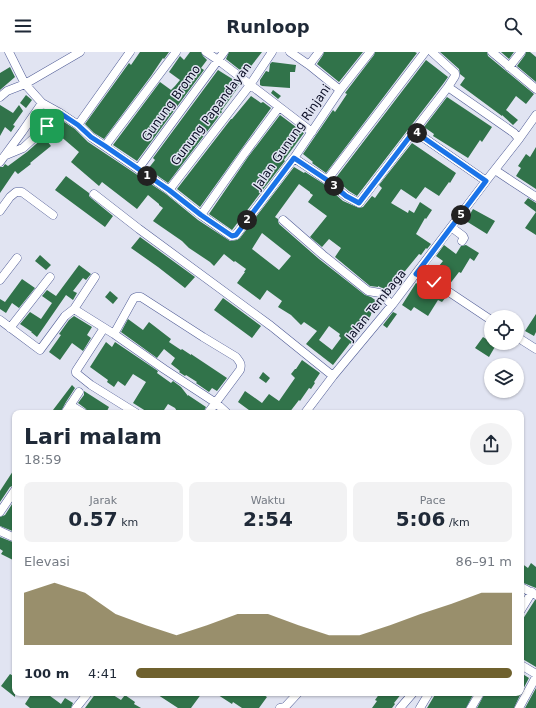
<!DOCTYPE html>
<html lang="id">
<meta charset="utf-8">
<style>
:root{--surface:#fff;--page:#f2f2f3;--text:#1f2937;--muted:#747a83;--accent:#6f612e}
body{margin:0;font-family:"DejaVu Sans",sans-serif;background:var(--page);color:var(--text);height:100vh;display:flex;flex-direction:column;font-size:15px;white-space:nowrap}
*{box-sizing:border-box;margin:0}
p{font-size:13px;color:var(--muted)}
.icon{flex:none;width:22px;height:22px;fill:none;stroke:currentColor;stroke-width:2;stroke-linecap:round;stroke-linejoin:round}
.map{position:relative;flex:1;overflow:hidden}
.drawer{position:absolute;left:12px;top:358px;width:512px;height:286px;display:flex;flex-direction:column;background:var(--surface);border-radius:8px;box-shadow:0 1px 3px #0004}
.drawer>*{flex:none}
.fabs{position:absolute;left:484px;top:258px;display:grid;gap:8px}
.fabs a{display:grid;place-items:center;width:40px;height:40px;border-radius:50%;background:var(--surface);box-shadow:0 1px 3px #0004;font-size:20px}
.pin{position:absolute;display:grid;place-items:center;width:34px;height:34px;color:#fff;margin:-17px;border-radius:8px;box-shadow:0 2px 6px #0006}
.km{position:absolute;width:20px;height:20px;margin:-10px;border-radius:50%;background:#222;color:#fff;font-size:11px;line-height:20px;text-align:center}
.round{display:grid;place-items:center;flex:none;width:42px;height:42px;border-radius:21px;background:var(--page)}
.overview{display:flex;align-items:center;justify-content:space-between;height:68px;padding:0 12px}
h1{font-size:22px;font-weight:600;line-height:30px}
.figures{display:grid;grid-template-columns:repeat(3,1fr);gap:6px;height:68px;padding:4px 12px}
.figures div{display:grid;align-content:center;border-radius:8px;background:var(--page);text-align:center}
.figures b{font-size:20px;font-weight:600}
.figures small{font-size:11px;font-weight:400}
.figures p{font-size:11px}
.chart{height:112px;padding:8px 12px}
.chart p{display:flex;justify-content:space-between}
.chart svg{width:100%;height:72px;margin-top:4px;fill:var(--accent);opacity:.7}
ul{padding:0 12px;list-style:none;font-size:13px}
li{display:grid;grid-template-columns:64px 48px 1fr;align-items:center;height:30px}
li i{height:10px;border-radius:5px;background:var(--accent)}
header{display:flex;justify-content:space-between;align-items:center;height:52px;padding:0 12px;background:var(--surface);font-size:18px;font-weight:600}
.map>svg:first-child{display:block}
.building{fill:#31734a;fill-rule:evenodd}
.lines{fill:none;stroke-linecap:round;stroke-linejoin:round}
.minor-casing{stroke:#505c96;stroke-width:9}
.minor{stroke:#fff;stroke-width:8}
.route-casing{stroke:#fff;stroke-width:8}
.route{stroke:#1a73e8;stroke-width:5}
.labels{text-anchor:middle;dominant-baseline:central;stroke-width:3;stroke-linejoin:round;paint-order:stroke}
.street-label{font-size:12px;fill:#0a0d24;stroke:#e1e4f2}
</style>
<header><svg class="icon" aria-label="menu" viewBox="0 0 24 24"><path d="M4 6h16M4 12h16M4 18h16"/></svg>Runloop<svg class="icon" aria-label="search" viewBox="0 0 24 24"><circle cx="10" cy="10" r="6"/><path d="M15 15l6 6"/></svg></header>
<div class="map">
<svg width="536" height="656" viewBox="0 0 536 656">
<rect width="100%" height="100%" fill="#e1e4f2"/>
<path class="building" d="M140 0H169L164 7 163 6 151 24 104 87 94 81 85 72 129 11 131 13Z
M190 0H201L203 4 207 8 201 16 204 18 137 109 113 93 160 30 171 38 175 34 180 28 169 20 180 4 184 8Z
M229 0H262L245 22 226 7Z
M324 0H363L339 30 317 12 323 3Z
M375 0H415L417 1 326 121 312 111 313 110 303 102 333 58 335 60 347 42 345 41 374 3Z
M440 0H487L488 4 534 42 526 52 516 44 506 58 518 68 513 73 502 63V64L460 33 465 26 460 22 459 17Z
M501 0H514L509 7Z
M526 0H530L536 5V30L517 14 525 3Z
M426 8 448 25 443 32 357 144 349 139 335 127Z
M272 10 296 13 295 20H290V36L262 34 260 33V28L266 19 269 20 270 12Z
M10 15 15 25 0 38V21Z
M218 18 242 33H237L239 34 227 51 221 59 222 60 168 131 148 117 155 108 153 106Z
M273 38 281 44 278 47 271 41Z
M26 43 32 48 26 56 20 51Z
M251 44 261 51 263 50 271 56 240 99 200 155 177 137 231 67H232Z
M447 45 492 75 482 90 480 88 468 106 433 84 434 82 424 75Z
M0 53 13 61 19 53 23 59 13 73 15 74 11 80 5 75 0 84Z
M280 63 304 81 284 108 285 109 232 178 209 162 248 105Z
M61 68 75 77 88 90 166 142 198 168 230 189 237 188 240 186 294 115 304 121 305 120 324 132 343 149 359 156 363 155 372 144 375 146 382 136 379 133 412 91 456 121 450 131 449 130 439 144 425 135 416 147 401 137 391 151 408 161 409 158 414 161 420 150 432 158 426 167 425 166 416 182 431 192 427 197 426 196 421 203 419 202 387 241 384 237 378 234V235L370 234 335 205 341 196 329 187 322 195 310 185 327 164 308 150 313 143 310 141V140L299 132 275 165 278 167V169L279 172 319 207 365 243 371 245 378 250 373 256 374 257 371 262V263L359 282 358 281 351 292 350 291 333 313 306 292 317 279 304 270 301 273 291 263 278 255 282 249 267 238 260 248 237 231 245 220H244L246 217 235 209 234 210 224 202 214 214 210 210 189 196 182 189 153 169 163 156 159 153V152L148 143 137 157 102 130 99 134 71 110 79 100 52 77ZM262 181 291 204 279 218 252 197ZM329 274 340 282 339 284 341 286 332 298 319 288Z
M44 85 51 94 30 111 31 112 18 122 15 119 0 141V115H3L5 112 8 114 27 100Z
M536 95V137L516 124 521 116 518 114 526 102 530 105Z
M66 124 89 141V144L91 146 113 164 105 175 55 138Z
M528 146 536 151V183L525 176 536 160 524 151Z
M473 157 495 169 487 182 466 169Z
M140 185 195 225 185 236 158 215 131 196Z
M444 193 456 202 461 194 466 193 479 201 474 209 470 206 461 221 459 220 449 233 444 230 445 228 434 220 443 209 436 204Z
M40 203 51 213 46 218 35 209Z
M79 213 91 222 86 228 83 226 73 239 77 241 73 248 66 243 37 285 31 280H32L20 272 30 260 41 267 52 251 42 244 47 238 56 244Z
M22 227 35 236 19 256 12 251 6 261 0 257V247L5 250Z
M416 231 434 242 437 239 446 245 442 250 438 248 428 264 414 255 411 259 402 253Z
M110 239 118 246 113 252 105 245Z
M223 246 261 274 252 286 214 258Z
M393 260 397 262 387 276 383 273Z
M536 262V280L534 284 525 279Z
M74 264 92 275 87 283 91 286 83 299 72 291 60 308 49 300 61 283 59 282 69 268Z
M128 267 143 278 149 270 171 287 169 290 181 298 182 297 191 303V302L227 326 217 339 212 336 209 340 196 331 197 330 186 323 185 324 179 320 180 319 171 312 175 306 164 297 157 306 121 280Z
M483 285 496 293 489 305 475 296Z
M106 290 112 295 115 290 158 319 157 321 171 331 173 329 181 335 188 344V343L206 355 203 361H178L175 356 168 352 162 361H149L133 351 146 330 133 322 125 334 118 329 114 335 107 330 108 328 90 315Z
M302 308 320 321 314 330 315 331 311 337 309 336 300 349 299 348 289 361H253L238 350 245 339 262 351 269 342 279 349 295 326 291 322 295 317H296Z
M263 320 270 326 266 331 259 326Z
M72 333 75 336 66 350 60 361H57L53 358Z
M84 339 109 355 106 361H88L86 357 78 351 84 343Z
M15 416V433L10 435 0 450V439Z
M14 449 15 450V480L0 474V465L5 463Z
M0 485 15 491V509L1 502 3 499 0 497Z
M521 511 528 516 531 511 536 515V536L521 530Z
M535 548H536V615L521 606V570Z
M521 621 529 626 521 641Z
M10 622 15 625V645L1 634Z
M536 636V656H525Z
M32 641H46L61 652 65 646 73 651 71 656H30L25 652Z
M96 641H110L121 648 125 643 135 650 134 652 141 656H85Z
M155 641H202L191 656H178Z
M215 641H261L267 645 259 656H242L233 650 232 652Z
M380 641H402L394 651 395 652 392 656H372L377 649 375 648Z
M436 641H474L466 656H427Z
M485 641H521L514 656H477Z"/>
<g class="lines">
<defs>
<path id="minor" d="M9 0 25 32 42 51 60 61 78 73 91 85 169 138 201 163 231 184 236 183 294 106 340 38 370 0
M206 0 218 8 312 80
M290 0 309 13 340 38
M432 0 455 21V24L448 35
M492 0 536 37
M309 13 319 0
M509 15 521 0
M0 45 7 39 25 32 80 0
M78 73 130 0
M105 94 176 0
M6 103 23 96 47 74 60 61
M294 106 327 128 346 144 359 151 414 79
M0 110 22 80 42 51
M138 117 224 0
M495 118 513 130 536 145
M327 128 425 0
M486 129 414 79 448 35 514 81 519 87
M169 138 250 33 272 0
M94 142 139 177 271 274 333 324
M0 159 10 145 16 140H22L53 163
M201 163 244 102 279 55
M283 168 323 203 368 239 380 241 392 253
M451 175 463 184 464 186 462 189
M416 222 434 230 491 268
M0 228 17 206
M74 257 95 225
M0 268 40 298 65 264 74 257 114 282 164 317 216 351 227 361
M10 276 50 225
M104 276 76 319V321L91 333 136 361
M114 282 134 246 136 245H141L203 285 236 305C240 310 242 312 240 318L208 361
M517 285 536 297
M70 353 83 361
M65 361 79 340
M305 361 333 324 392 253 486 129 519 87 536 63
M0 460 15 438
M0 479 15 486
M521 535 536 543
M521 558 532 540
M521 613 536 622
M76 656 88 641
M280 656 285 655 298 641
M400 656 413 641
M420 656 429 641
M471 656 480 641
M519 656 536 625"/>
</defs>
<use href="#minor" class="minor-casing"/>
<use href="#minor" class="minor"/>
</g>
<g class="lines">
<defs>
<path id="route" d="M47 74 60 61 78 73 91 85 105 94 169 138 201 163 232 184 236 183 294 106 327 128 346 144 359 151 414 79 486 129 416 222 434 230"/>
</defs>
<use href="#route" class="route-casing"/>
<use href="#route" class="route"/>
</g>
<g class="labels">
<g class="street-label">
<text transform="translate(171 51) rotate(-54)">Gunung Bromo</text>
<text transform="translate(211 62) rotate(-53)">Gunung Papandayan</text>
<text transform="translate(292 85) rotate(-55)">Jalan Gunung Rinjani</text>
<text transform="translate(376 253) rotate(-51)">Jalan Tembaga</text>
</g>
</g>
</svg>
<div class="fabs">
<a><svg class="icon" aria-label="locate" viewBox="0 0 24 24"><circle cx="12" cy="12" r="6"/><path d="M12 2v4M12 18v4M2 12h4M18 12h4"/></svg></a>
<a><svg class="icon" aria-label="layers" viewBox="0 0 24 24"><path d="M12 4l9 5-9 5-9-5zM3 14l9 5 9-5"/></svg></a>
</div>
<div class="pin" style="left:47px;top:74px;background:#1e9e55"><svg class="icon" aria-label="arrive" viewBox="0 0 24 24"><path d="M6 21V4h12l-3 4 3 4H6"/></svg></div>
<div class="pin" style="left:434px;top:230px;background:#d93025"><svg class="icon" aria-label="check" viewBox="0 0 24 24"><path d="M5 12l5 5 9-10"/></svg></div>
<b class="km" style="left:147px;top:124px">1</b>
<b class="km" style="left:247px;top:168px">2</b>
<b class="km" style="left:334px;top:134px">3</b>
<b class="km" style="left:417px;top:81px">4</b>
<b class="km" style="left:461px;top:163px">5</b>
<section class="drawer">
<div class="overview"><div><h1>Lari malam</h1><p>18:59</p></div><a class="round"><svg class="icon" aria-label="share" viewBox="0 0 24 24"><path d="M12 15V3M7 8l5-5 5 5M5 13v7h14v-7"/></svg></a></div>
<div class="figures">
<div><p>Jarak</p><b>0.57<small> km</small></b></div>
<div><p>Waktu</p><b>2:54</b></div>
<div><p>Pace</p><b>5:06<small> /km</small></b></div>
</div>
<div class="chart"><p><span>Elevasi</span>86–91 m</p>
<svg viewBox="0 0 160 44" preserveAspectRatio="none"><path d="M0 44V12L10 6L20 12L30 25L40 32L50 38L60 32L70 25L80 25L90 32L100 38L110 38L120 32L130 25L140 19L150 12L160 12V44z"/></svg>
</div>
<ul>
<li><b>100 m</b>4:41<i style="width:100%"></i></li>
</ul>
</section>
</div>
